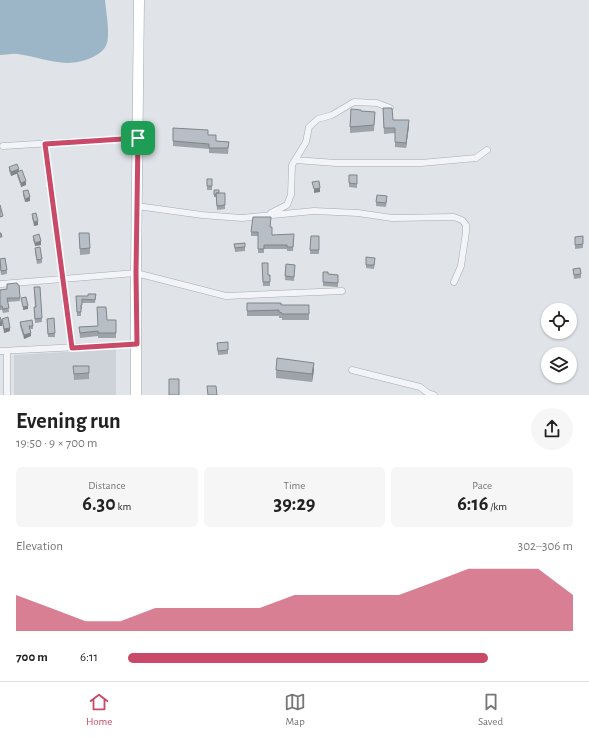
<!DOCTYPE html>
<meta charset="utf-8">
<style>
:root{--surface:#fff;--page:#f6f6f6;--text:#222;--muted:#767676;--line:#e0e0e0;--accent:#c94968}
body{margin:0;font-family:"Alegreya Sans",sans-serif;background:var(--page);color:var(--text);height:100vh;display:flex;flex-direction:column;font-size:15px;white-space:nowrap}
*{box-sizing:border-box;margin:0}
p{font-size:13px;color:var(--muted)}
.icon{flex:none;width:22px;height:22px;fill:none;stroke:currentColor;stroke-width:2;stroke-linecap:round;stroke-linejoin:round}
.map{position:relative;height:395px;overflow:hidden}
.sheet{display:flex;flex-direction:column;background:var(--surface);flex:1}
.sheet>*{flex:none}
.fabs{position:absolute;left:541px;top:303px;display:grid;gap:8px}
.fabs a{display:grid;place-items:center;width:36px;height:36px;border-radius:50%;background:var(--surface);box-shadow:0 1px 3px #0004;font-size:20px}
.pin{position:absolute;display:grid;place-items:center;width:34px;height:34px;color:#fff;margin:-17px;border-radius:8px;box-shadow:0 2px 6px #0006}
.round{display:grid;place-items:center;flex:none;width:42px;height:42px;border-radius:21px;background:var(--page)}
.overview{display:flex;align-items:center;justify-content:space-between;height:68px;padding:0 16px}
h1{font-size:22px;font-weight:700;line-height:30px}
.stats{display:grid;grid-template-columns:repeat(3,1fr);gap:6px;height:68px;padding:4px 16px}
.stats div{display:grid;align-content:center;border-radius:6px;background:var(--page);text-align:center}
.stats b{font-size:20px;font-weight:700}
.stats small{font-size:11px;font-weight:400}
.stats p{font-size:11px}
.chart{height:112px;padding:8px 16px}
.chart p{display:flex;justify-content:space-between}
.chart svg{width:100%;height:72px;margin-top:4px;fill:var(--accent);opacity:.7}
ul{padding:0 16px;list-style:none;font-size:13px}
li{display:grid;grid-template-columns:64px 48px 1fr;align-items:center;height:30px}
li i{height:10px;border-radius:5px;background:var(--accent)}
.menu{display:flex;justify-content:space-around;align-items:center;height:56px;border-top:1px solid var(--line);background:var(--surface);font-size:11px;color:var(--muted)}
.menu a{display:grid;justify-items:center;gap:2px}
.menu .current{color:var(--accent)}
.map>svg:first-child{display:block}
.built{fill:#ced3da}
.water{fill:#9cb5c7}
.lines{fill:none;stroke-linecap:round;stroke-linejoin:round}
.street-casing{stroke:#a5abb2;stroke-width:7}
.primary-casing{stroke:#9fa9b4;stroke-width:11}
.street{stroke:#f2f4f7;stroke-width:6}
.primary{stroke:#fff;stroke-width:10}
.wall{fill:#9da3a9}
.shaded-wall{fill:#80858a}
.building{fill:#b7bec5;stroke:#80858a}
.route-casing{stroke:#fff;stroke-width:8}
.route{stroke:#c94968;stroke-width:5}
</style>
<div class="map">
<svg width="589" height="395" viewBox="0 0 589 395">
<rect width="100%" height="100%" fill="#e0e4e8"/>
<path class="built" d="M116 349V395H14V355Z"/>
<path class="water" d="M0 0H105C106 10 110 34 107 43 105 50 99 54 93 57 65 70 46 58 18 54 12 53 6 55 0 55Z"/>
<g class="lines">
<defs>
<path id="street" d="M45 144 72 348
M3 146 137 138
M295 160 336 163H421L476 158 487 150
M137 206 202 215 242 218 314 211 358 213 392 218 454 217 462 220 466 225V232L461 266 454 282
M271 213 287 205 291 195 292 165 306 142 309 127 318 119 332 115 354 102 377 103 390 108
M1 284 136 273 226 296 342 291
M0 351 137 344
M7 351V395
M352 370 420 387 428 393 434 395"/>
<path id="primary" d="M136 395V273L139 0"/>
</defs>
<use href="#street" class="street-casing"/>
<use href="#primary" class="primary-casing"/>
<use href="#street" class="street"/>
<use href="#primary" class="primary"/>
</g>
<path class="wall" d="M383 108 393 120 409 126 406 148 395 147V133L384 134Z
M361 111 375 112 374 131 350 133V127Z
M173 128 208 135 216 141 229 142 228 154 209 153V149L173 146Z
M9 167 19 171 26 185 21 187 17 176V173L11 176 9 171Z
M349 175H357V188L349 187Z
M207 179H212V190H207Z
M214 190 219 193H225V209L217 210 216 197H214Z
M23 191 30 201 25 202 23 195Z
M387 200 386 207 376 206V202Z
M32 214 38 225 34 226 32 218Z
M271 222 270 227 272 235 294 239 293 251H287V249H264V253H258V236H251V232Z
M79 233 90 248V254L80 255Z
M33 236 41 245 35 246 33 240Z
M311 236H319V254H310Z
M583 236V248L575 249V237Z
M245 243V251L235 252 234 244Z
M35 248 42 259V263L37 264 35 252Z
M0 259 7 270V274L1 275 0 267Z
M375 262 374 269 366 268V265Z
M262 263 268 275H270V286H263Z
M286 264 295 265 294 281 285 280Z
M573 269 581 274V278L574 279Z
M323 272 328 274 338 275V287L323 286Z
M18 285H19L20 301 8 302 9 312 3 313 2 310H0V290L7 289Z
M34 287 42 318V322L35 323 34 311V307H35Z
M96 294 95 303H82V309H81V316H77L76 299Z
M247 303 281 305H309V320H282V318H279V316H247Z
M2 319 10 331 4 333 2 323Z
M47 319 55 333V337H48Z
M107 320H116V338H98V336L80 338 79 327 98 326Z
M20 322 33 326V329H30L31 336 24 339 20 326Z
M228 342V354L218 355 217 343Z
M73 366H89V379L74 380Z
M276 370H314L312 382 276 378Z"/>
<path class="shaded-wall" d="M409 120V126L406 148V143Z
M19 169V173L11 176V172Z
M26 181V185L21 187V183Z
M320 188V192L314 193V189Z
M30 197V201L25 202V199Z
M38 221V225L34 226V222Z
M41 241V245L35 246V243Z
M28 306V309L23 310V307Z
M0 322H2V326H0Z
M10 328V331L4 333V329Z
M31 333V336L24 339V335Z
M314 363V370L312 382V374Z"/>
<path class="building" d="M383 108H392L393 120H409L406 143 395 142V128H384Z
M351 109 361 110V111L375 112 374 125 350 127Z
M173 128 208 130V135H216V141L229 142 228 148H209V144L173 141Z
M17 164 19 169 11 172 9 167Z
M22 170 26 181 21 183 17 172Z
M349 175H357V184L349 183Z
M207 179H212V186H207Z
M319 181 320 188 314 189 312 182Z
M28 190 30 197 25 199 23 191Z
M214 190H219V193H216V195H214Z
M216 193H225V205L217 206Z
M377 195 387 196 386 203 376 202Z
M0 205 3 216 0 217Z
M36 213 38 221 34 222 32 214Z
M253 217H271L270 227H272V235L294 234 293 247H287V245H264V249H258V232H251Z
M0 233H1L2 237H0Z
M79 233H89L90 248 80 249Z
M39 234 41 241 35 243 33 236Z
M311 236H319V250H310Z
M583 236V244L575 245V237Z
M245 243V247L235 248 234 244Z
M40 247 42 259 37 260 35 248Z
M366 257 375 258 374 265H366Z
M5 258 7 270 1 271 0 259Z
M262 263H268V275H270V282H263Z
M286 264 295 265 294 277 285 276Z
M580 268 581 274 574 275 573 269Z
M323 272H328V274L338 275V283L323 282Z
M17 283 18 285H19L20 298H7L9 308 3 309 2 306H0V290L7 289V284Z
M34 287H40L42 318 35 319 34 307H36Z
M88 294H96L95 300 82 299V305H81V312H77L76 296H88Z
M26 297 28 306 23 307 21 298Z
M247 303H281V305H309V314H282V313L279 312V310L247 311Z
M97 307H106L107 320H116V333H98V331L80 333 79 327 98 326Z
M0 317 2 322H0Z
M8 317 10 328 4 329 2 319Z
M54 318 55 333 48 334 47 319Z
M32 320 33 326H29L31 333 24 335 20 322Z
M228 342V350L218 351 217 343Z
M277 358 314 363 312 374 276 370Z
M73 366H89V373L74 374Z
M169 379H179V395H169Z
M207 386H216L217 395H208Z"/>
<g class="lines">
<defs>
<path id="route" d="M138 138 136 273 137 344 72 348 45 144Z"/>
</defs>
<use href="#route" class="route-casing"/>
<use href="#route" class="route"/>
</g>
</svg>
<div class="fabs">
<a><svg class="icon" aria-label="locate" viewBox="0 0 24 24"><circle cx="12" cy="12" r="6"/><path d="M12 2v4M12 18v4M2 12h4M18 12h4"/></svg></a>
<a><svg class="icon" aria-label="layers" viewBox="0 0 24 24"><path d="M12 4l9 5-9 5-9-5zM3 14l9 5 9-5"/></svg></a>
</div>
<div class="pin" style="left:138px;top:138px;background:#1e9e55"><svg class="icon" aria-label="arrive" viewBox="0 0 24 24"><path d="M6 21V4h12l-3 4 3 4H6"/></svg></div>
</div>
<section class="sheet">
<div class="overview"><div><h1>Evening run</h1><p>19:50 · 9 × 700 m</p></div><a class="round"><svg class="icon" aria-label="share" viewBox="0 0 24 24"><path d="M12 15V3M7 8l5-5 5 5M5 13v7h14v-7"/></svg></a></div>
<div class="stats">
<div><p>Distance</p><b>6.30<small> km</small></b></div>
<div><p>Time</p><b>39:29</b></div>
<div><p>Pace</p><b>6:16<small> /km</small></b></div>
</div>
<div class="chart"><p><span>Elevation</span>302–306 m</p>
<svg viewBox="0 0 160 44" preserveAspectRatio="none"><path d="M0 44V22L10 30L20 38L30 38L40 30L50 30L60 30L70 30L80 22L90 22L100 22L110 22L120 14L130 6L140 6L150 6L160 22V44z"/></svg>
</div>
<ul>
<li><b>700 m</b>6:11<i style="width:81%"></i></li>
</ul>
</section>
<nav class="menu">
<a class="current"><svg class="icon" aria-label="home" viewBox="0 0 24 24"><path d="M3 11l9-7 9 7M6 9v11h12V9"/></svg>Home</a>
<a><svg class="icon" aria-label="map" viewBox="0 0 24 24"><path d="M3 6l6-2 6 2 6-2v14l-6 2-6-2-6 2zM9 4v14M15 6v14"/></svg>Map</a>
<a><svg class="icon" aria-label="saved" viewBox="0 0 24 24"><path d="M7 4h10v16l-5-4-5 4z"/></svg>Saved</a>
</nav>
